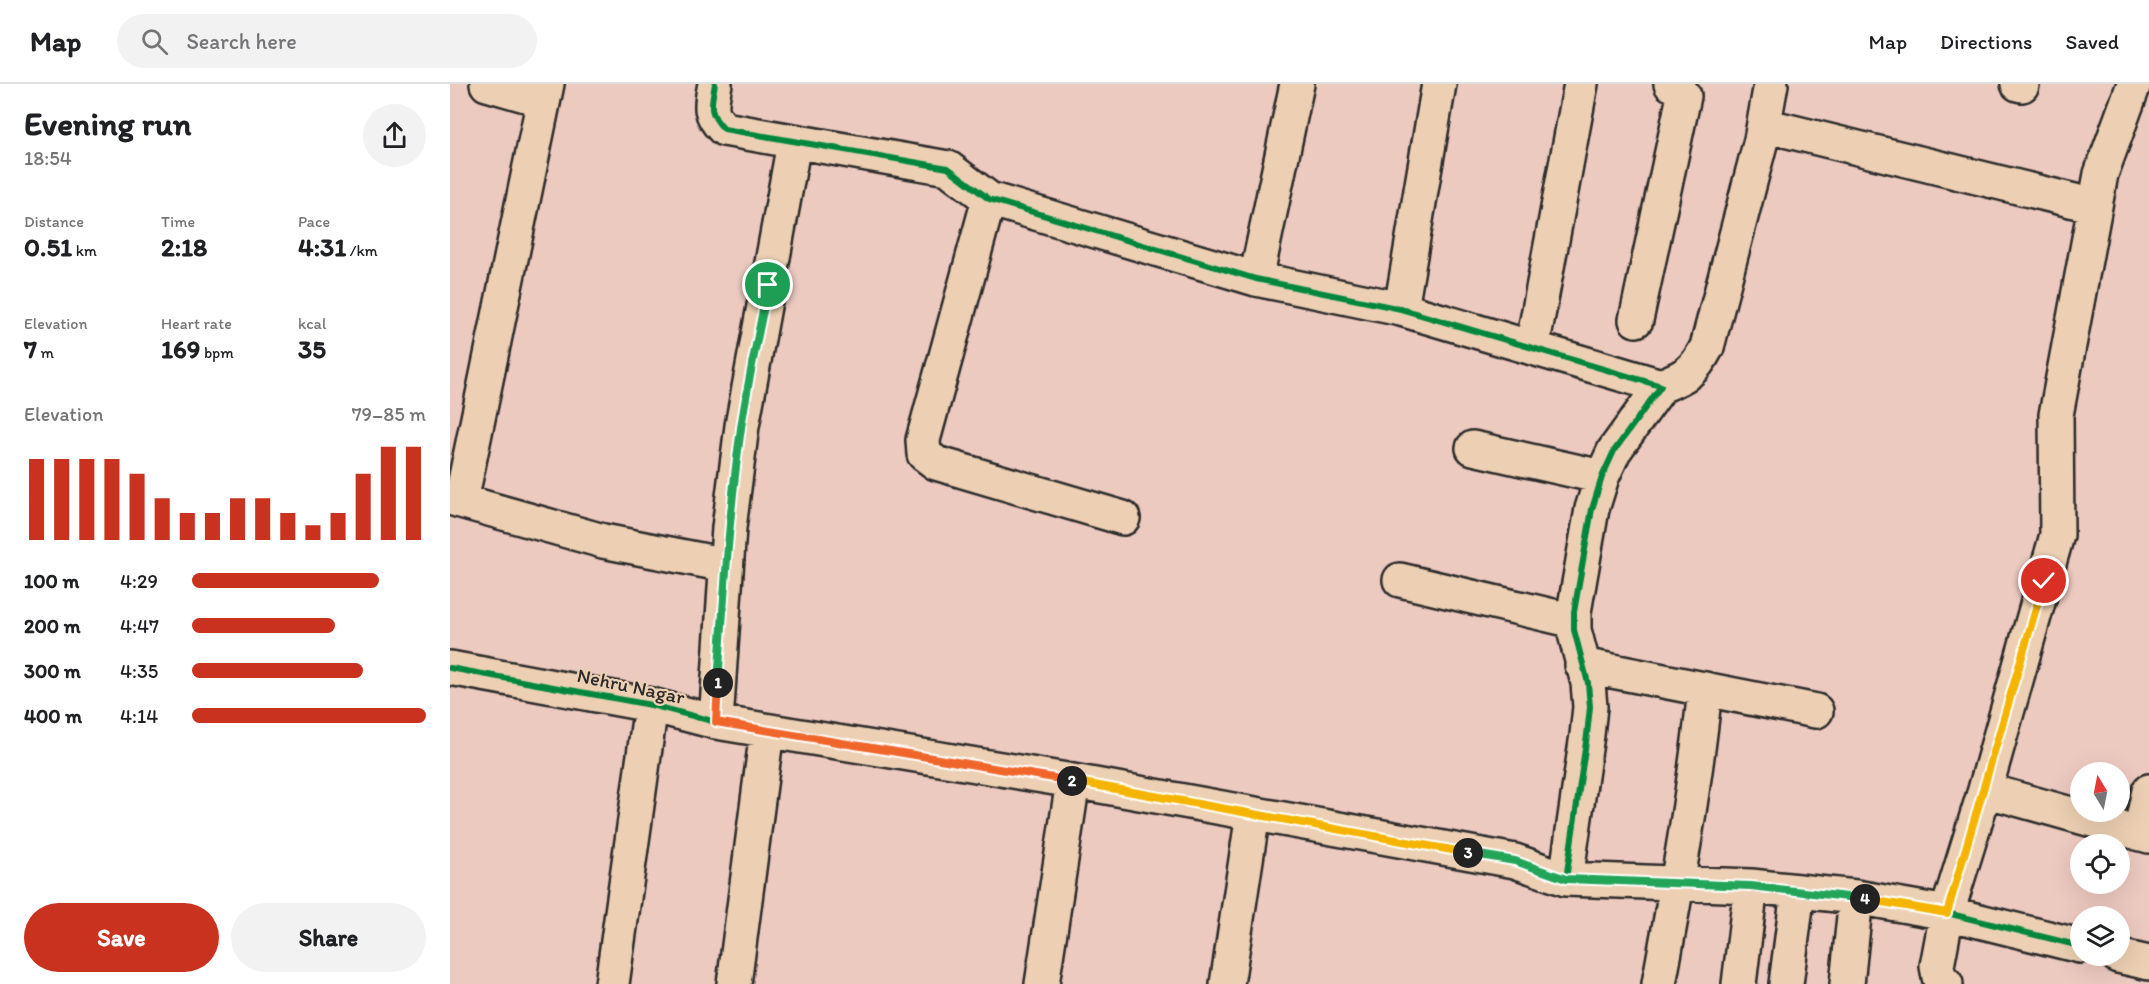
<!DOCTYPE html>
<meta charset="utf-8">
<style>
:root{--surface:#fff;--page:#f2f2f2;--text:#202124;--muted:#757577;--line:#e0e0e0;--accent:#c8321e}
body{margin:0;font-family:Itim,sans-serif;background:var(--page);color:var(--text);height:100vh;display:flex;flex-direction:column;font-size:22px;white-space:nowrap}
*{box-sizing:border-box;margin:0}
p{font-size:20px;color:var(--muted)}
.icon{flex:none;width:33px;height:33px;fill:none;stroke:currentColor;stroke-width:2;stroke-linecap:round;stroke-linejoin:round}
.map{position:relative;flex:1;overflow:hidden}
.details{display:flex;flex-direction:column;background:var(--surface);width:450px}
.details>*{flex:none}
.needle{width:39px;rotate:350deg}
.tools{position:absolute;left:1620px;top:678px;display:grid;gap:12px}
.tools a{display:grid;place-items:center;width:60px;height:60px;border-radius:50%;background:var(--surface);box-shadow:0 6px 24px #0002;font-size:30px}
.pin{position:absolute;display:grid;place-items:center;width:51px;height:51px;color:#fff;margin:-26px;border:3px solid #fff;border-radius:50%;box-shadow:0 2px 6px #0007}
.km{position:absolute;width:30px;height:30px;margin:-15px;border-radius:50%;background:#222;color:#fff;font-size:16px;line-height:30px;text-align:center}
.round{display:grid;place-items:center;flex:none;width:63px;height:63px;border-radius:32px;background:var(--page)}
.head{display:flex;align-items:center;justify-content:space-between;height:102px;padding:0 24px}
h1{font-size:33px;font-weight:800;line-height:45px}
.metrics{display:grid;grid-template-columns:repeat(3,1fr);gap:9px;height:102px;padding:6px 24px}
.metrics div{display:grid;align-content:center}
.metrics b{font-size:26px;font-weight:800}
.metrics small{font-size:16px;font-weight:400}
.metrics p{font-size:16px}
.chart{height:168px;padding:12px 24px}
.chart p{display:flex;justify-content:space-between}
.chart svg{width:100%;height:108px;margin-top:6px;stroke:var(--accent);stroke-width:6}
.button{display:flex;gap:12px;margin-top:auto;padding:12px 24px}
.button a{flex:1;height:69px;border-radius:36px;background:var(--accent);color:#fff;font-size:24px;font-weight:800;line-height:69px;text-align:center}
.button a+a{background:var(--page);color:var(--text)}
ul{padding:0 24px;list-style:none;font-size:20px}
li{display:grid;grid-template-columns:96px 72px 1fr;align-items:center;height:45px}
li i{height:15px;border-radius:8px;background:var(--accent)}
header{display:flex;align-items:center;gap:36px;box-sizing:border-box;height:84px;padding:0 30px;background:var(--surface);border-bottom:2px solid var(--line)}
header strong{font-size:28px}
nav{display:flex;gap:33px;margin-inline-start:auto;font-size:21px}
.search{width:420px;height:54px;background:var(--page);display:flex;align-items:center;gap:15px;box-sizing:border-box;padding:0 21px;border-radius:33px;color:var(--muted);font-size:22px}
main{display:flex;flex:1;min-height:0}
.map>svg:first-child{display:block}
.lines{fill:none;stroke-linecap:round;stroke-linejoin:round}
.minor-casing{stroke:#2b2b2b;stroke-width:38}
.minor{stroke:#edd0b3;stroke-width:33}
.cycleway-casing{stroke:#edd0b3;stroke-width:10}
.cycleway{stroke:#00873e;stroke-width:6}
.split-1-casing{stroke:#fff;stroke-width:12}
.split-2-casing{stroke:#fff;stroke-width:12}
.split-3-casing{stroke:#fff;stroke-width:12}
.split-4-casing{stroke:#fff;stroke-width:12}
.split-5-casing{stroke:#fff;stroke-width:12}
.split-1{stroke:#22a559;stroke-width:8}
.split-2{stroke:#f0652b;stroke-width:8}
.split-3{stroke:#f5b400;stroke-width:8}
.split-4{stroke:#22a559;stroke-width:8}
.split-5{stroke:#f5b400;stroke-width:8}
.labels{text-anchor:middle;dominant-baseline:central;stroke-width:4.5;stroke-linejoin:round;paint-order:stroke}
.street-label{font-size:20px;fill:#2b2b2b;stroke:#edd0b3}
</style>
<header>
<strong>Map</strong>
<div class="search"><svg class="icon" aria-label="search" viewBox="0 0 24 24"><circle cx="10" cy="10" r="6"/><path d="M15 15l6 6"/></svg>Search here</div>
<nav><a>Map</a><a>Directions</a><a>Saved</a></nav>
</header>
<main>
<section class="details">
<div class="head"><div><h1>Evening run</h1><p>18:54</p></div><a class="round"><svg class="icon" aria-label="share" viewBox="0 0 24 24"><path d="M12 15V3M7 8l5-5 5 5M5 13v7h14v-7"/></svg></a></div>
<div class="metrics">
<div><p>Distance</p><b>0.51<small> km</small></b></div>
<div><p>Time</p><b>2:18</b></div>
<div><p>Pace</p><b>4:31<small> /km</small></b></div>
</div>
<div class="metrics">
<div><p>Elevation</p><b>7<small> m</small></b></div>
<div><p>Heart rate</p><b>169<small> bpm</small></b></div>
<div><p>kcal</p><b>35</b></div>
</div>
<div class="chart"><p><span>Elevation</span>79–85 m</p>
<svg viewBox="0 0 160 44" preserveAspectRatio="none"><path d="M5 44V11M15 44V11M25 44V11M35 44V11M45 44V17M55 44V27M65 44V33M75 44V33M85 44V27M95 44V27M105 44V33M115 44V38M125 44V33M135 44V17M145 44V6M155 44V6"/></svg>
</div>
<ul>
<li><b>100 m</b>4:29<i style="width:80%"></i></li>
<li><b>200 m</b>4:47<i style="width:61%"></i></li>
<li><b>300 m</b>4:35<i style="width:73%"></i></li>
<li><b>400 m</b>4:14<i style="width:100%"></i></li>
</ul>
<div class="button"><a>Save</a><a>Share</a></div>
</section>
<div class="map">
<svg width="1699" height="900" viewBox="0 0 1699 900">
<rect width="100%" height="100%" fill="#edcac0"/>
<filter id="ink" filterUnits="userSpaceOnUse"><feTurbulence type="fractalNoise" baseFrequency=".0167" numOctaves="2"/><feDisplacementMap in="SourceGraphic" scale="12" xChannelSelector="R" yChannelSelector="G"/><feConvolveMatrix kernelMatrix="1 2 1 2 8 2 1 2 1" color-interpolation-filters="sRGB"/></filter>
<g filter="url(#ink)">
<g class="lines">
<defs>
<path id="minor" d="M37 0 93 16
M265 0C261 21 258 29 274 45L498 84 539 115 806 195 951 225 1211 302 1164 367 1152 393 1142 425 1124 528V546L1138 599 1140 623 1137 651 1116 795
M1568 0 1572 1
M1314 41 1645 122
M539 115 473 356 474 370 486 379 673 434
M806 195 847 0
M951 225 989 0
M1186 236 1234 12 1227 2 1221 0
M1082 264 1131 0
M1211 302C1236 292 1244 288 1257 263L1311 56 1321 0
M1023 364 1152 393
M0 414 153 457 276 481
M11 417 97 0
M950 496 1124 537
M1132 581 1366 627
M0 584 201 621 266 638 623 697 1065 777 1116 795 1301 802 1406 813 1497 829 1630 862
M266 638 279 444 292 342 344 59
M1535 706 1699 752
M1690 750 1699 707
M1668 872 1699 879
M162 900 201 621
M284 900 317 647
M592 900 623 697
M777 900 803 730
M1209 900C1227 802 1245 704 1255 605
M1289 900 1301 802
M1336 900 1348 807
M1397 900 1406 813
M1496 900 1489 893 1487 882 1497 829 1535 706 1607 451 1606 331 1651 90 1684 0"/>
</defs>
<use href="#minor" class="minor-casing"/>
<use href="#minor" class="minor"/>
<defs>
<path id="cycleway" d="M265 0C261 21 258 29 274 45L498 84 539 115 806 195 951 225 1211 302 1164 367 1152 393 1142 425 1124 528V546L1138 599 1140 623 1137 651 1116 795
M0 584 201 621 266 638 623 697 1065 777 1116 795 1301 802 1406 813 1497 829 1630 862"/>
</defs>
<use href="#cycleway" class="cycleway-casing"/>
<use href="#cycleway" class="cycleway"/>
</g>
</g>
<g class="lines" filter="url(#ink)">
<defs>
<path id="split-1" d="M268 599C274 514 279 429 291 344 298 296 309 248 318 201"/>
<path id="split-2" d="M268 599 266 638 622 697"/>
<path id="split-3" d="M622 697 1018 769"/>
<path id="split-4" d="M1018 769 1065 777 1116 795 1301 802 1415 815"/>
<path id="split-5" d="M1415 815 1497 829 1594 497"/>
</defs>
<use href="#split-1" class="split-1-casing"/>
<use href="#split-2" class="split-2-casing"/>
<use href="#split-3" class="split-3-casing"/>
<use href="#split-4" class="split-4-casing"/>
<use href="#split-5" class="split-5-casing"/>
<use href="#split-1" class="split-1"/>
<use href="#split-2" class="split-2"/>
<use href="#split-3" class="split-3"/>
<use href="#split-4" class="split-4"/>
<use href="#split-5" class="split-5"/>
</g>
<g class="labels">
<g class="street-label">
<text transform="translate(181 602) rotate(12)">Nehru Nagar</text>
</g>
</g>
</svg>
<div class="tools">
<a><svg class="needle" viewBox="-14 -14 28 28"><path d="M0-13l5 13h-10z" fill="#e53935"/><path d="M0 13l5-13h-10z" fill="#757577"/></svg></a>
<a><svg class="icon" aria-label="locate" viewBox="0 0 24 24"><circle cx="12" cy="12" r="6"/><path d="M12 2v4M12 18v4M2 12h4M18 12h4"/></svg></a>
<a><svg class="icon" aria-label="layers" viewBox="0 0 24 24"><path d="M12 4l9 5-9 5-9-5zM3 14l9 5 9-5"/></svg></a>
</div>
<div class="pin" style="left:318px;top:201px;background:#1e9e55"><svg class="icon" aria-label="arrive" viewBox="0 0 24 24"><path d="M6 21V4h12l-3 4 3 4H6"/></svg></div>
<div class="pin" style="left:1594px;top:497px;background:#d93025"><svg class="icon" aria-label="check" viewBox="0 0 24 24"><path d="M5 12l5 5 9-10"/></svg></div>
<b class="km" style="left:268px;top:599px">1</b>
<b class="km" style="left:622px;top:697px">2</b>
<b class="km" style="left:1018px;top:769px">3</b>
<b class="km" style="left:1415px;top:815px">4</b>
</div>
</main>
